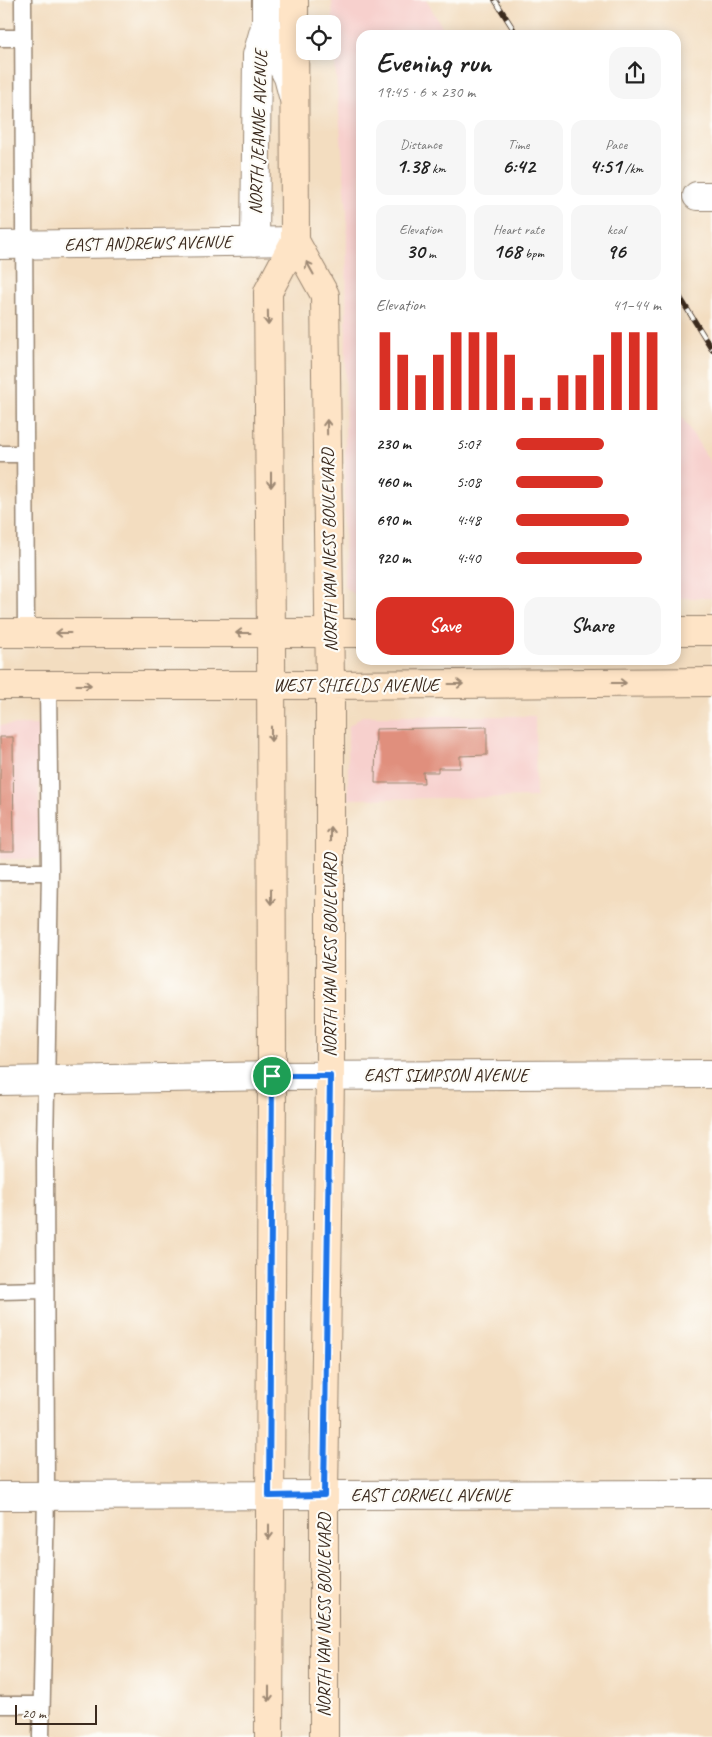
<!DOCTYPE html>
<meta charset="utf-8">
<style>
:root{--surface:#fff;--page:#f6f6f6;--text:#222;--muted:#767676;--accent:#d93025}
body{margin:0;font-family:Caveat,sans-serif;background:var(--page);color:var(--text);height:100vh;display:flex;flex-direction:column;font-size:19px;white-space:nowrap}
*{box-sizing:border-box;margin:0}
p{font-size:16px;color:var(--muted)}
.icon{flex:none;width:28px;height:28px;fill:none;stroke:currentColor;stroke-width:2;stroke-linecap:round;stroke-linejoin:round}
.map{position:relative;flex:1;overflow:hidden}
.sheet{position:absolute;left:356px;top:30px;width:325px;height:635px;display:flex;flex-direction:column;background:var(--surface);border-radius:15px;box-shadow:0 2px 12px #0003}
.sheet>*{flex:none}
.buttons{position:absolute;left:296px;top:15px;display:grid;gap:10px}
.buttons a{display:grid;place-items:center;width:45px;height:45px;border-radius:10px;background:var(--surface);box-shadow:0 2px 12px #0003;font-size:25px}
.scale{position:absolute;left:15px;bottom:12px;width:82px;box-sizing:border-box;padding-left:5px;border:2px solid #3b2a1e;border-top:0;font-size:14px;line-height:18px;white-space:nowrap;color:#3b2a1e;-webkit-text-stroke:4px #fdfcf7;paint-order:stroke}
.pin{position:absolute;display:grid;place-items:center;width:42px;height:42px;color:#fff;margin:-21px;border:2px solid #fff;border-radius:50%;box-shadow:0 1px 5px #0007}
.round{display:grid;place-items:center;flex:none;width:52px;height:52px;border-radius:15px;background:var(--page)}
.overview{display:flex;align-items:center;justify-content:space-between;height:85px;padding:0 20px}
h1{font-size:28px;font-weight:700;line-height:38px}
.metrics{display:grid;grid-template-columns:repeat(3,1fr);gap:8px;height:85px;padding:5px 20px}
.metrics div{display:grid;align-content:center;border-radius:12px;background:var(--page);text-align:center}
.metrics b{font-size:21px;font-weight:700}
.metrics small{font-size:14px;font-weight:400}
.metrics p{font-size:14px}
.chart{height:140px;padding:10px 20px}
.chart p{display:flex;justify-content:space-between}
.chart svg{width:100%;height:90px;margin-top:5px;stroke:var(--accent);stroke-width:6}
.button{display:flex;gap:10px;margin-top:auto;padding:10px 20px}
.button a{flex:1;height:58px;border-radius:15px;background:var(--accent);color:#fff;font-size:20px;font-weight:700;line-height:58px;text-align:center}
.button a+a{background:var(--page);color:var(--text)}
ul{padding:0 20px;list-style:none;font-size:16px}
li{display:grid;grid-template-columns:80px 60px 1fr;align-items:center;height:38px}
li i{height:12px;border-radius:6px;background:var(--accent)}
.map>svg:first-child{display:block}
.built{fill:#f7d0cd}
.building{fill:#e08f7d}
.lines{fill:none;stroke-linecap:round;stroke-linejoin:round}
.lane-casing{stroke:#97846f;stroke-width:19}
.street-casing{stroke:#97846f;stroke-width:30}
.secondary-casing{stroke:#97846f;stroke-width:30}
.lane{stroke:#fff;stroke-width:16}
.street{stroke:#fff;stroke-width:28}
.secondary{stroke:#fee4c6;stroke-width:28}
.rail-casing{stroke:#3b2a1e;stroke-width:5.5}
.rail{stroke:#fdfcf7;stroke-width:4;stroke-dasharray:11;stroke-linecap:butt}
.oneway{stroke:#9c8772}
.route-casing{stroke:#fff;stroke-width:10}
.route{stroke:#1a73e8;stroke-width:6}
.labels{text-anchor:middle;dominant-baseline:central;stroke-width:4.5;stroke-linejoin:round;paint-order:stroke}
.street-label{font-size:18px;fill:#3b2a1e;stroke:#fdfcf7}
</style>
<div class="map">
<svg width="712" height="1737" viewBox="0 0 712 1737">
<rect width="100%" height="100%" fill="#fdfcf7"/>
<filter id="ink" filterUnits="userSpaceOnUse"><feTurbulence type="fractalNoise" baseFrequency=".02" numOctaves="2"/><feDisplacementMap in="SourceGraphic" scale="10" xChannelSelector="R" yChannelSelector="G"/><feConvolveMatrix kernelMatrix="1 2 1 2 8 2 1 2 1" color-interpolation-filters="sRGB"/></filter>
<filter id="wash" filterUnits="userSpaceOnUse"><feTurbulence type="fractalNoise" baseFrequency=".0096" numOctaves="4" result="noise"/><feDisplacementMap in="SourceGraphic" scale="20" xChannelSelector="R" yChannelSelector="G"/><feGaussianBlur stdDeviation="1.12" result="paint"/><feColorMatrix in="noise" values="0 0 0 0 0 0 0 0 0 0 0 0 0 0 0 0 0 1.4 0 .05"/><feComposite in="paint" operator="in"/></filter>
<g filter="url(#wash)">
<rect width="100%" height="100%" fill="#f3ddc0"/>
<path class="built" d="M332 0H426L447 35H361V600L344 586 347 213 333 37Z
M676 407 712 465V598H676Z
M362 716H535L536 797 348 799V727Z
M0 725H39V859H0Z"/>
<g id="blocks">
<path class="building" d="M487 727V755L460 756V768H438V772H423L424 783H375L376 729Z
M0 737H13L14 851H0Z"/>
</g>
</g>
<g filter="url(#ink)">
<use href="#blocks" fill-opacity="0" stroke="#97846f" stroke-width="1"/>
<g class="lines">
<defs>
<path id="lane" d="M23 0 26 633
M0 38H23
M0 454H25
M0 872H50L48 685
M0 1291 45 1290
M0 1705H41
M41 1737 46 1496 45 1145 50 872"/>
<path id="street" d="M266 0V23L272 46 288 77 293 96
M697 196H712
M255 242 257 55 266 23
M0 245 295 241
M0 1081 272 1076 712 1074
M0 1496 712 1494"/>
<path id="secondary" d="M294 0 295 241 325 295 330 685V1076L324 1495V1737
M676 631H712
M0 633H361
M0 685H330L712 682
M269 1737 272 1076 271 632 268 292 295 241"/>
</defs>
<use href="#lane" class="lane-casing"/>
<use href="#street" class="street-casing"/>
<use href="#secondary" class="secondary-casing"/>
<use href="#lane" class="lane"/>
<use href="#street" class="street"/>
<use href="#secondary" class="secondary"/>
<defs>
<path id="rail" d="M495 0 517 35
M676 291 712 349"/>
</defs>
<use href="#rail" class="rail-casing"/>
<use href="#rail" class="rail"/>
</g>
<defs><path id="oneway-shaft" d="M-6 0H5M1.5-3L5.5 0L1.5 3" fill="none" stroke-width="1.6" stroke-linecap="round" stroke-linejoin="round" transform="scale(1.25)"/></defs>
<g class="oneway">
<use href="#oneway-shaft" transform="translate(310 268) rotate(-119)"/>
<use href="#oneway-shaft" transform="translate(268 318) rotate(89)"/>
<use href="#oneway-shaft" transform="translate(327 427) rotate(-91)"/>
<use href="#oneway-shaft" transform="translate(271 480) rotate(90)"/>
<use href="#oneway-shaft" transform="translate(63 633) rotate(180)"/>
<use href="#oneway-shaft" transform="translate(243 633) rotate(180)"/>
<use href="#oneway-shaft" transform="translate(619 683)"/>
<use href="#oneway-shaft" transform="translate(456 684)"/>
<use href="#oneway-shaft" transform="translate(84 685)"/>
<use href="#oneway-shaft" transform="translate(271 734) rotate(90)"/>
<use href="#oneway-shaft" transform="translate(330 834) rotate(-90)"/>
<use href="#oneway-shaft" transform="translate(271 897) rotate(90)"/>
<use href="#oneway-shaft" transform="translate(269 1532) rotate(90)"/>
<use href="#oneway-shaft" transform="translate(269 1694) rotate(90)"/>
</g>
</g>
<g class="lines" filter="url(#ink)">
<defs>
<path id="route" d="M272 1076H330L324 1495 269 1496Z"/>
</defs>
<use href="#route" class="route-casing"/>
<use href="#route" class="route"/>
</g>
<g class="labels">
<g class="street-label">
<text transform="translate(258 132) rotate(-88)">NORTH JEANNE AVENUE</text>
<text transform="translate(148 243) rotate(-1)">EAST ANDREWS AVENUE</text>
<text transform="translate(329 550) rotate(-91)">NORTH VAN NESS BOULEVARD</text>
<text x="356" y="685">WEST SHIELDS AVENUE</text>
<text transform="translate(330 955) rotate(-90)">NORTH VAN NESS BOULEVARD</text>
<text x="446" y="1075">EAST SIMPSON AVENUE</text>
<text x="431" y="1495">EAST CORNELL AVENUE</text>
<text transform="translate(324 1615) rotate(-90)">NORTH VAN NESS BOULEVARD</text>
</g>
</g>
</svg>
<div class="buttons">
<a><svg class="icon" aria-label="locate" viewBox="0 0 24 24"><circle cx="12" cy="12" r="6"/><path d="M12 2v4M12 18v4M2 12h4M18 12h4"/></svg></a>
</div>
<div class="scale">20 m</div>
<div class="pin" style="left:272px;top:1076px;background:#1e9e55"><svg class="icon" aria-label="arrive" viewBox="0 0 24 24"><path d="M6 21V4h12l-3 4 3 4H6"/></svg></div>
<section class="sheet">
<div class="overview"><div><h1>Evening run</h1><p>19:45 · 6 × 230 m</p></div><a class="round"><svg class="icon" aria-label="share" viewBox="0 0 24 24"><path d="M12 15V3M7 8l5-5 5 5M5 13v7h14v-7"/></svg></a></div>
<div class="metrics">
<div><p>Distance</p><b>1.38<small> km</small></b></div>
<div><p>Time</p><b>6:42</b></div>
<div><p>Pace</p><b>4:51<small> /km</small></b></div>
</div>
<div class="metrics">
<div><p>Elevation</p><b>30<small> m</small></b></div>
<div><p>Heart rate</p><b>168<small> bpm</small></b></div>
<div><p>kcal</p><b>96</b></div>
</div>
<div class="chart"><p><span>Elevation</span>41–44 m</p>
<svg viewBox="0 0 160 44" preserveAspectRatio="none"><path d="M5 44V6M15 44V17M25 44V27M35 44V17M45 44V6M55 44V6M65 44V6M75 44V17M85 44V38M95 44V38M105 44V27M115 44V27M125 44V17M135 44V6M145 44V6M155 44V6"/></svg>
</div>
<ul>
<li><b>230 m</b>5:07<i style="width:61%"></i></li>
<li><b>460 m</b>5:08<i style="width:60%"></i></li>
<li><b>690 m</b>4:48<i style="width:78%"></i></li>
<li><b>920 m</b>4:40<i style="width:87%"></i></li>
</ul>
<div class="button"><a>Save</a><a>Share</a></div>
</section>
</div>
